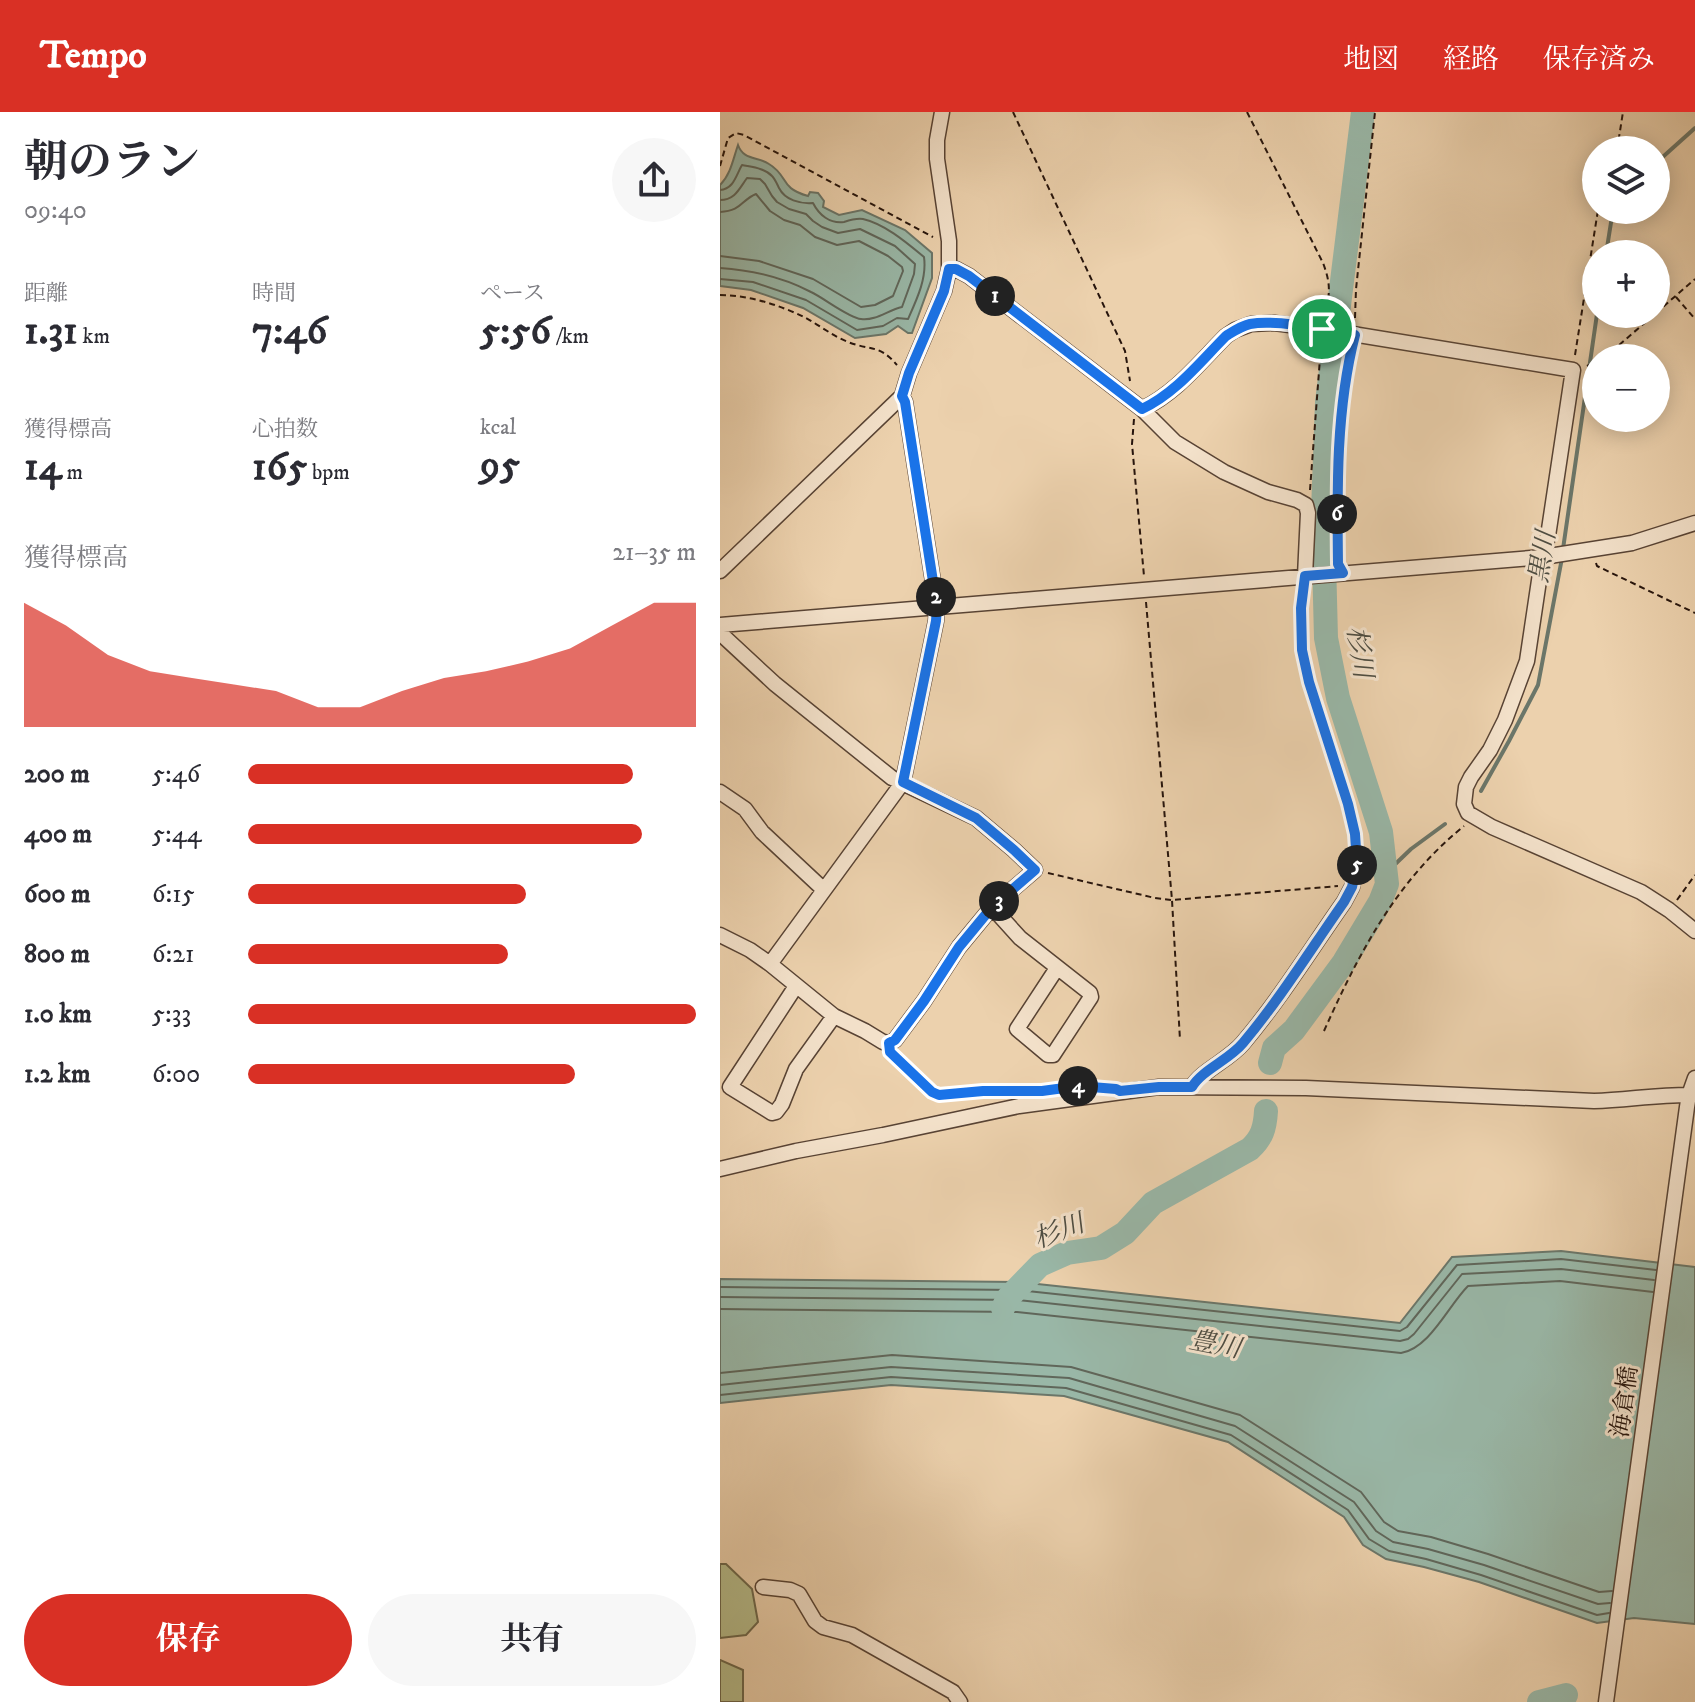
<!DOCTYPE html>
<html lang="ja">
<meta charset="utf-8">
<style>
:root{--surface:#fff;--page:#f7f7f7;--text:#2b2b33;--muted:#7c7c81;--accent:#d93025}
body{margin:0;font-family:"IM FELL DW Pica","Noto Serif JP",serif;background:var(--page);color:var(--text);height:100vh;display:flex;flex-direction:column;font-size:30px;white-space:nowrap}
*{box-sizing:border-box;margin:0}
p{font-size:26px;color:var(--muted)}
.icon{flex:none;width:44px;height:44px;fill:none;stroke:currentColor;stroke-width:2;stroke-linecap:round;stroke-linejoin:round}
.map{position:relative;flex:1;overflow:hidden}
.drawer{display:flex;flex-direction:column;background:var(--surface);width:720px}
.drawer>*{flex:none}
.buttons{position:absolute;left:862px;top:24px;display:grid;gap:16px}
.buttons a{display:grid;place-items:center;width:88px;height:88px;border-radius:50%;background:var(--surface);box-shadow:0 4px 20px #0003;font-size:40px}
.pin{position:absolute;display:grid;place-items:center;width:68px;height:68px;color:#fff;margin:-34px;border:4px solid #fff;border-radius:50%;box-shadow:0 2px 8px #0007}
.km{position:absolute;width:40px;height:40px;margin:-20px;border-radius:50%;background:#222;color:#fff;font-size:22px;line-height:40px;text-align:center}
.round{display:grid;place-items:center;flex:none;width:84px;height:84px;border-radius:42px;background:var(--page)}
.head{display:flex;align-items:center;justify-content:space-between;height:136px;padding:0 24px}
h1{font-size:44px;font-weight:700;line-height:60px}
.metrics{display:grid;grid-template-columns:repeat(3,1fr);gap:12px;height:136px;padding:8px 24px}
.metrics div{display:grid;align-content:center}
.metrics b{font-size:40px;font-weight:700}
.metrics small{font-size:22px;font-weight:400}
.metrics p{font-size:22px}
.chart{height:224px;padding:16px 24px}
.chart p{display:flex;justify-content:space-between}
.chart svg{width:100%;height:144px;margin-top:8px;fill:var(--accent);opacity:.7}
.primary-button{display:flex;gap:16px;margin-top:auto;padding:16px 24px}
.primary-button a{flex:1;height:92px;border-radius:48px;background:var(--accent);color:#fff;font-size:32px;font-weight:700;line-height:92px;text-align:center}
.primary-button a+a{background:var(--page);color:var(--text)}
ul{padding:0 24px;list-style:none;font-size:26px}
li{display:grid;grid-template-columns:128px 96px 1fr;align-items:center;height:60px}
li i{height:20px;border-radius:10px;background:var(--accent)}
header{display:flex;align-items:center;gap:48px;box-sizing:border-box;height:112px;padding:0 40px;background:var(--accent);color:#fff}
header strong{font-size:38px}
nav{display:flex;gap:44px;margin-inline-start:auto;font-size:28px}
main{display:flex;flex:1;min-height:0}
.map>svg:first-child{display:block}
.green{fill:#b6bc8b;stroke:#6e684c;stroke-width:2}
.water{fill:#99b7a7;stroke:#6b7669;stroke-width:2}
.lines{fill:none;stroke-linecap:round;stroke-linejoin:round}
.shore{stroke:#60665a;stroke-width:2}
.stream{stroke:#6b7669;stroke-width:4}
.river{stroke:#99b7a7;stroke-width:24}
.minor-casing{stroke:#584334;stroke-width:17}
.path{stroke:#26140c;stroke-width:2;stroke-dasharray:6 4;stroke-linecap:butt}
.minor{stroke:#f3e1ca;stroke-width:14}
.route-casing{stroke:#fff;stroke-width:16}
.route{stroke:#1a73e8;stroke-width:10}
.labels{text-anchor:middle;dominant-baseline:central;stroke-width:6;stroke-linejoin:round;paint-order:stroke}
.street-label{font-size:24px;fill:#26140c;stroke:#f3e1ca}
.water-label{font-size:26px;font-style:italic;fill:#4e4d42;stroke:#f3e1ca}
</style>
<header>
<strong>Tempo</strong>
<nav><a>地図</a><a>経路</a><a>保存済み</a></nav>
</header>
<main>
<section class="drawer">
<div class="head"><div><h1>朝のラン</h1><p>09:40</p></div><a class="round"><svg class="icon" aria-label="share" viewBox="0 0 24 24"><path d="M12 15V3M7 8l5-5 5 5M5 13v7h14v-7"/></svg></a></div>
<div class="metrics">
<div><p>距離</p><b>1.31<small> km</small></b></div>
<div><p>時間</p><b>7:46</b></div>
<div><p>ペース</p><b>5:56<small> /km</small></b></div>
</div>
<div class="metrics">
<div><p>獲得標高</p><b>14<small> m</small></b></div>
<div><p>心拍数</p><b>165<small> bpm</small></b></div>
<div><p>kcal</p><b>95</b></div>
</div>
<div class="chart"><p><span>獲得標高</span>21–35 m</p>
<svg viewBox="0 0 160 44" preserveAspectRatio="none"><path d="M0 44V6L10 13L20 22L30 27L40 29L50 31L60 33L70 38L80 38L90 33L100 29L110 27L120 24L130 20L140 13L150 6L160 6V44z"/></svg>
</div>
<ul>
<li><b>200 m</b>5:46<i style="width:86%"></i></li>
<li><b>400 m</b>5:44<i style="width:88%"></i></li>
<li><b>600 m</b>6:15<i style="width:62%"></i></li>
<li><b>800 m</b>6:21<i style="width:58%"></i></li>
<li><b>1.0 km</b>5:33<i style="width:100%"></i></li>
<li><b>1.2 km</b>6:00<i style="width:73%"></i></li>
</ul>
<div class="primary-button"><a>保存</a><a>共有</a></div>
</section>
<div class="map">
<svg width="975" height="1590" viewBox="0 0 975 1590">
<rect width="100%" height="100%" fill="#ecd1ad"/>
<filter id="stains"><feTurbulence type="fractalNoise" baseFrequency=".0025" numOctaves="4"/><feColorMatrix values="0 0 0 0 .2 0 0 0 0 .09 0 0 0 0 .02 0 0 0 .5 -.17"/></filter>
<radialGradient id="worn" r=".72"><stop offset=".6" stop-color="#630" stop-opacity="0"/><stop offset="1" stop-color="#630" stop-opacity=".3"/></radialGradient>
<path class="green" d="M0 1452H6L32 1477 38 1510 26 1523 0 1526Z
M0 1548 23 1558V1590H0Z"/>
<path class="water" d="M18 33C24 49 37 44 49 52 69 64 59 76 88 84L90 80 98 81 104 89 103 95 119 103 142 98 185 118 212 141V166L192 221H188L178 214 166 222 135 226 83 196 31 178 0 174V73C11 62 13 47 18 33Z
M841 1139 975 1155V1512L914 1506 877 1511 759 1470 704 1455 666 1447 643 1433 624 1405 508 1330 344 1284 171 1273 0 1291V1167L299 1170 680 1211 732 1145Z"/>
<g class="lines">
<path class="shore" d="M0 78C14 77 16 63 22 53 31 55 45 56 52 64 55 67 57 72 59 76 65 88 80 92 93 91 99 103 110 112 124 110 130 108 137 106 143 107 165 112 187 131 204 145 207 166 197 187 188 207L177 206 163 214 137 218 86 188 33 170 0 167
M0 88C15 88 19 77 27 66L40 67 45 72 52 84 57 90 69 97 86 102 93 109 102 115 118 121 140 117 175 134 195 152 194 162 182 195C168 198 156 209 141 207 129 206 104 186 91 180 64 166 31 158 0 156
M0 100C22 99 21 88 36 82L50 99 64 108 80 113 95 125 117 133 139 129 168 144 182 155 183 159 173 184 155 193 141 195 93 167 39 149 0 144
M0 1175 298 1178 680 1219 687 1215 737 1153 841 1147 936 1158
M0 1185 298 1188 680 1229 688 1227 694 1222 742 1162 841 1157 934 1168
M0 1197 297 1200 681 1241C710 1236 728 1194 748 1174L840 1169 933 1180
M0 1261 172 1243 351 1255 520 1303 641 1380 664 1410 678 1419 711 1425 768 1442 879 1480 892 1479
M0 1273 171 1255 349 1266 515 1314 634 1390 656 1419 673 1430 708 1437 764 1453 878 1492 890 1491
M0 1283 171 1265 346 1276 511 1323 628 1398 649 1427 669 1439 706 1447 761 1463 877 1503 889 1501"/>
<path class="stream" d="M936 51 975 16
M886 142 893 98
M843 437 877 202
M761 679 789 629 818 573 842 446
M667 760 691 737 725 712"/>
<path class="river" d="M550 951 554 936 574 918 624 850 660 790 667 772 661 720 618 586 606 526 604 448 602 427 607 290 643 0
M283 1196 288 1186 320 1153 347 1141 381 1136 405 1121 433 1091 530 1037C542 1026 545 1016 546 999
M819 1590 846 1583"/>
<defs>
<path id="minor" d="M229 157H236L249 164 422 297 455 330 504 360 548 380 577 388 586 393 588 401 585 464
M422 297C456 281 480 250 506 224L515 218 531 212 554 211 602 217 853 258 828 424 821 455 807 549 785 608 770 638 751 665 746 675 744 692 748 701 772 715 921 780 949 798 975 819
M0 459 182 284 189 261 224 179 229 157V129L217 47V28L222 0
M0 513 823 445 912 431 975 411
M0 519 1 522 55 572 172 666 256 706 294 738 315 758 272 795 239 835 204 889 175 928 169 931 163 930 145 919 114 904 50 852 30 838 0 823
M0 680 25 697 42 720 104 778
M272 795 300 826 370 881 371 885 333 943H328L297 917 337 856
M50 852 183 670 216 509 217 495 185 290 182 284
M76 874 10 975 52 1001 56 1000 62 992 76 957 114 904
M472 975C482 958 509 948 523 931 560 887 591 837 624 790L632 775
M0 1057 76 1039 163 1023 299 994 439 975 586 976 874 989C908 988 941 982 975 983
M43 1475 70 1478 79 1482 95 1509 103 1515 132 1523 233 1580 240 1590
M886 1590 967 995 969 983 975 966"/>
</defs>
<use href="#minor" class="minor-casing"/>
<path class="path" d="M293 0 405 239 410 269
M527 0 603 151C611 172 610 181 605 203
M897 38 903 0
M0 54 8 26 16 21 24 23 213 125
M0 183C29 183 59 193 84 205 99 213 113 224 128 230 151 239 159 232 177 253
M956 185 975 207
M936 201 975 167
M635 206 636 177 655 0
M855 243 878 98
M884 246 935 202
M867 254 876 250
M414 307 412 332 424 464
M590 378 601 233
M618 449C617 407 619 365 621 323 623 294 624 265 631 236
M876 451 877 454 975 501
M584 478C580 509 581 540 589 570 603 621 646 715 635 763
M426 490 452 788 460 928
M328 761 435 786 452 788 618 774
M957 788 975 763
M604 919C639 841 676 769 744 714
M172 943 212 980 219 983 263 979H298"/>
<use href="#minor" class="minor"/>
</g>
<g class="lines">
<defs>
<path id="route" d="M229 157H236L249 164 422 297C456 281 480 250 506 224 514 219 521 214 530 212 557 207 607 218 635 223 616 297 617 376 618 452L623 461 585 464 581 496 582 538 589 570 628 692 635 722 637 752 632 775 624 790C591 837 560 887 523 931 509 948 482 958 472 975H439L400 979 396 977 359 974 322 979H263L219 983 212 980 170 940 169 931 175 928 204 889 239 835 272 795 315 758 294 738 256 706 183 670 216 509 217 495 185 290 182 284 189 261 224 179Z"/>
</defs>
<use href="#route" class="route-casing"/>
<use href="#route" class="route"/>
</g>
<g class="labels">
<g class="street-label">
<text transform="translate(905 1290) rotate(-82)">海倉橋</text>
</g>
<g class="water-label">
<text transform="translate(823 445) rotate(-81)">黒川</text>
<text transform="translate(639 540) rotate(81)">杉川</text>
<text transform="translate(339 1120) rotate(-21)">杉川</text>
<text transform="translate(495 1233) rotate(11)">豊川</text>
</g>
</g>
<rect width="100%" height="100%" filter="url(#stains)"/>
<rect width="100%" height="100%" fill="url(#worn)"/>
</svg>
<div class="buttons">
<a><svg class="icon" aria-label="layers" viewBox="0 0 24 24"><path d="M12 4l9 5-9 5-9-5zM3 14l9 5 9-5"/></svg></a>
<a>+</a>
<a>−</a>
</div>
<div class="pin" style="left:602px;top:217px;background:#1e9e55"><svg class="icon" aria-label="arrive" viewBox="0 0 24 24"><path d="M6 21V4h12l-3 4 3 4H6"/></svg></div>
<b class="km" style="left:275px;top:184px">1</b>
<b class="km" style="left:216px;top:485px">2</b>
<b class="km" style="left:279px;top:789px">3</b>
<b class="km" style="left:358px;top:974px">4</b>
<b class="km" style="left:637px;top:753px">5</b>
<b class="km" style="left:617px;top:402px">6</b>
</div>
</main>
